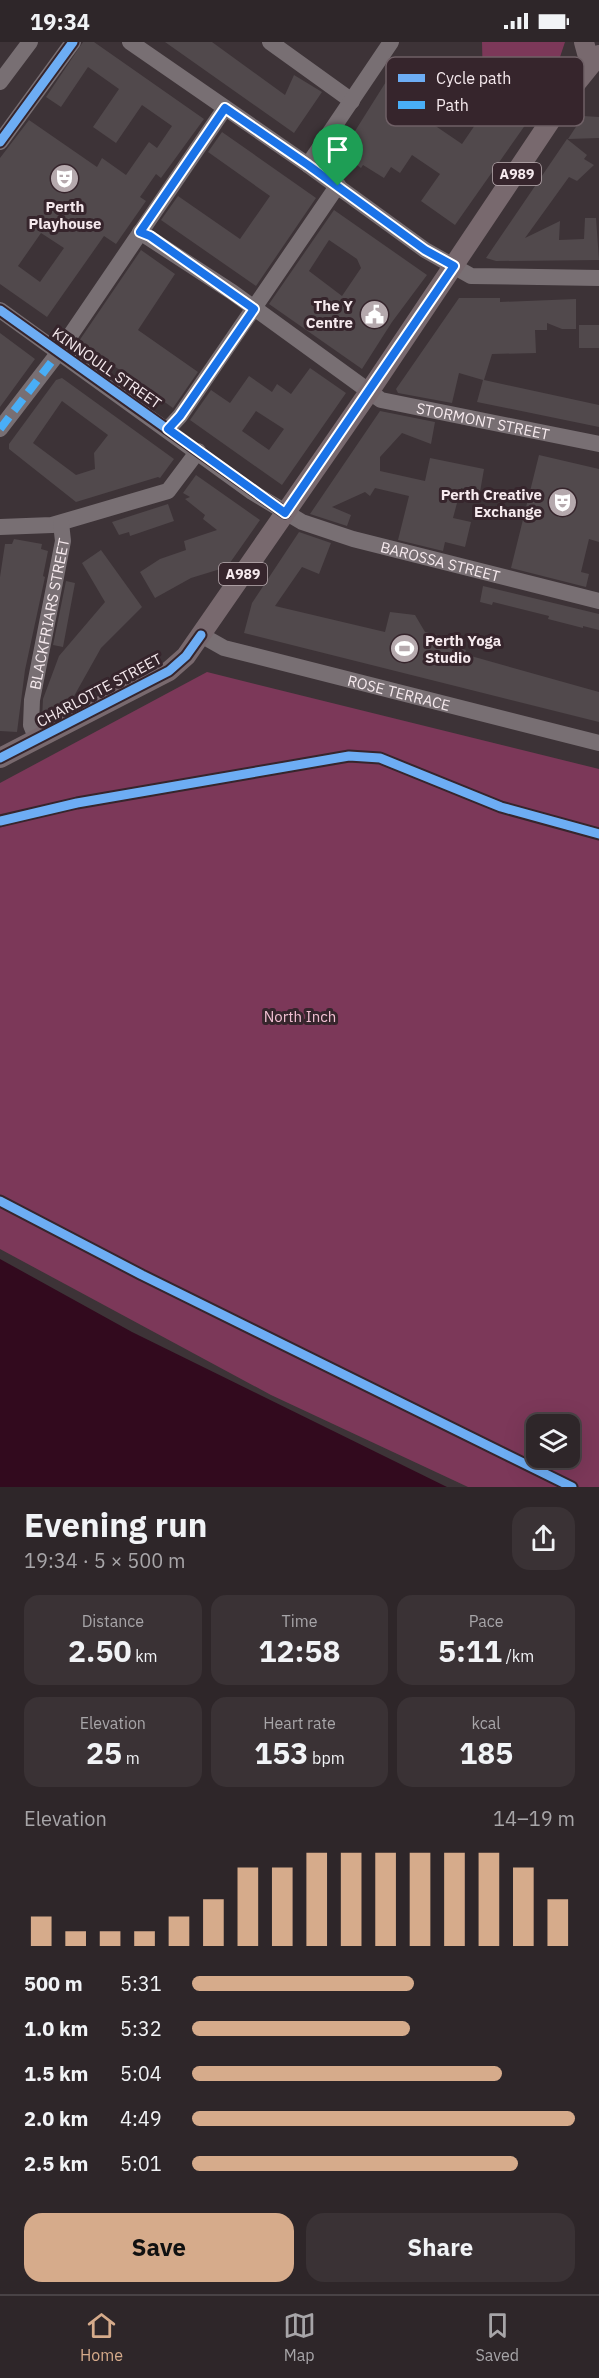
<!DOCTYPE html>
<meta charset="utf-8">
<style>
:root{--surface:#2e2629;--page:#3a3235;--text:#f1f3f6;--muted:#a7a5a8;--line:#494346;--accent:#d6ab8b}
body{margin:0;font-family:"IBM Plex Sans",sans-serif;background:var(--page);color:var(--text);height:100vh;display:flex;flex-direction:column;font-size:22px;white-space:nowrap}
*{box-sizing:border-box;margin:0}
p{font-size:20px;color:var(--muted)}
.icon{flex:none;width:33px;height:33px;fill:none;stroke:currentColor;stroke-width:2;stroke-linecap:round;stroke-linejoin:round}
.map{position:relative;height:1445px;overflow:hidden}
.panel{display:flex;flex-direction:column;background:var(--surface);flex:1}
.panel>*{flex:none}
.controls{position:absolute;left:526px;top:1372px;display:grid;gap:12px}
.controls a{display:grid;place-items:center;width:54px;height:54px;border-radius:12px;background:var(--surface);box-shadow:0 6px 24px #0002,0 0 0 2px var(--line);font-size:30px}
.pin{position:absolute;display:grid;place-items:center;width:51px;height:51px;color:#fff;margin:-62px -26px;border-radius:50% 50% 50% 0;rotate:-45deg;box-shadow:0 0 6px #0007}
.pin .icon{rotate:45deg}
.round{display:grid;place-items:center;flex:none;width:63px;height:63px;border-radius:18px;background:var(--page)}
.summary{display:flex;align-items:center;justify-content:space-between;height:102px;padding:0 24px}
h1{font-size:33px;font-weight:800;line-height:45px}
.metrics{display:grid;grid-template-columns:repeat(3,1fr);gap:9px;height:102px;padding:6px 24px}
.metrics div{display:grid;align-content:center;border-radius:15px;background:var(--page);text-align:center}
.metrics b{font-size:30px;font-weight:800}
.metrics small{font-size:16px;font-weight:400}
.metrics p{font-size:16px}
.chart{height:168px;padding:12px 24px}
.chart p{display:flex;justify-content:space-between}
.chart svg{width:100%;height:108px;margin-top:6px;stroke:var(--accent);stroke-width:6}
.cta{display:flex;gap:12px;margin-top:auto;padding:12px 24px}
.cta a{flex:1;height:69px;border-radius:18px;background:var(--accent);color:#111;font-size:24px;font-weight:800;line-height:69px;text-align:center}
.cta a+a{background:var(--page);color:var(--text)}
ul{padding:0 24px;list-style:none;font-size:20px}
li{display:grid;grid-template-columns:96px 72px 1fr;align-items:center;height:45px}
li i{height:15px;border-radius:8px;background:var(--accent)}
.status{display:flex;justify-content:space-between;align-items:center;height:42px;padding:0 30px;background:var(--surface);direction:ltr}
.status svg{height:16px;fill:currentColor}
.dock{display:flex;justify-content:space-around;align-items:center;height:84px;border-top:2px solid var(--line);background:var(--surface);font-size:16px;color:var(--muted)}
.dock a{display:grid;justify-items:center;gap:3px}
.dock .current{color:var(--accent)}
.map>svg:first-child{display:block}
.green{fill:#7c3859;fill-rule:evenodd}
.water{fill:#320a1e}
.building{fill:#51494c;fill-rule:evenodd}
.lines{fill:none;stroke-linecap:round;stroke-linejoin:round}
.minor{stroke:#786f73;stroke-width:16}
.major{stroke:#78696e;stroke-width:20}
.quiet{stroke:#49aef6;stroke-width:8;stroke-dasharray:15 8;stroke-linecap:butt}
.cycleway-casing{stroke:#36252c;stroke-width:13}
.cycleway{stroke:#6dadf4;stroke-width:9}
.route-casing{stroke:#fff;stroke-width:12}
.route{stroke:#1a73e8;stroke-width:8}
.labels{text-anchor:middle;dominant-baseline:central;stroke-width:6;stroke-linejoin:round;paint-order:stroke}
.shield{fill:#36252c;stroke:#bcaeb3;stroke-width:1.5}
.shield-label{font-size:14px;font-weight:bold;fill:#f5e9ed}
.poi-label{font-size:15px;font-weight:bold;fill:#f5e9ed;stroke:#36252c;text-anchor:end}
.street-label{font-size:15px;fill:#f5e9ed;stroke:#36252c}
.park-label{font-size:15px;fill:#f2c0d3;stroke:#36252c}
.key{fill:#36252c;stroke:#6f6066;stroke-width:1.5}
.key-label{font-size:16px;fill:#f5e9ed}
</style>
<div class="status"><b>19:34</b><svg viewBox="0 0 49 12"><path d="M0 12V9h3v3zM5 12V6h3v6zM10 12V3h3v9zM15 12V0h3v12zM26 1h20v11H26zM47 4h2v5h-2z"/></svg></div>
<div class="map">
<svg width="599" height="1445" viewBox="0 0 599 1445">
<rect width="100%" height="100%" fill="#3d3337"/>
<path class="green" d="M482 0H565L553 36 542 54 525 42H483Z
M207 630 599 727V1445H468L271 1353 0 1207V741ZM537 1383H570V1416H537Z"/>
<path class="water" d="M0 1217 132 1290 447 1445H0Z"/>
<path class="building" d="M83 0H94L204 77 161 136 156 132 140 155 146 159 116 202 104 194 47 275 0 242V116L29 78 97 125 102 116 126 133 149 100 157 106 172 84 142 63 116 101 93 85 119 47 88 25 61 65 46 55ZM41 191 64 206 40 240 18 224Z
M165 0H212L285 53 294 33 322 50 294 91Z
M389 35 418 37V44L476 45 475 71 415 70 462 102 499 48 533 72 455 183 421 159 440 132 412 113 400 131 391 125 384 136 363 123 361 126 352 119 355 113 345 105Z
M583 74 599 75V96L568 97Z
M222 90 316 156 256 244 161 178 178 154 240 197 270 154 208 110Z
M567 97 587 113 584 117 594 123 577 139 569 135 525 196 560 179 559 198 584 197 585 176H596L599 218 496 219 486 216Z
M334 168 427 233 392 280 362 327 269 262ZM329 198 357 217 361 226 342 254 309 229Z
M141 208 175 232 138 288 198 330 173 366 79 299Z
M459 256H500V260L576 257V287H562L547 281V288H535L536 311 492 312 484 338 599 363V385L477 360 483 338 459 331 452 361 398 351 396 347 403 337Z
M579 283H599V306H579Z
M0 291 35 317 0 365Z
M310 326 346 351 282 443 190 378 211 348 230 361 249 334 272 350 277 342 291 352ZM256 369 284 387 269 408 242 389Z
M62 336 174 417 160 436 158 435 76 460 9 407V402L56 338ZM62 359 108 393 94 411 95 427 76 433 33 401Z
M380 369 435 380 431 402 402 391 380 415V429L425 439 430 416 484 427 480 450 461 446 453 476 471 480 465 505 445 500 443 509 398 498 409 454 375 446 370 454 365 450 332 465 351 473 347 484 310 472Z
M539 413 599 427V500L589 497 581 530 589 532 586 545 511 526Z
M196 433 260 478 227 525 191 536 155 556 140 530 160 517 186 508 184 499 217 488 203 477 205 473 185 457 190 455 183 451Z
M168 462 174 479 130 494 129 490 119 493 112 480Z
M299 490 331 501 319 532 302 525 275 564 385 590 390 570 415 573 425 590 450 596 449 603 466 608 465 611 471 614 599 650V680L244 591 252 561Z
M14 497 42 502 41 507 48 509 43 534 45 535 25 628 17 690 0 689V535L5 502H12Z
M101 508 142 565 101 606 69 663 42 678 43 657 59 614 105 560 82 521Z
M66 539 75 541 63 605 53 603Z
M483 544 599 572V588L583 584V586L548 577 549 574 493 560 492 563 480 560Z"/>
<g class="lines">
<g class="minor">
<path d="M130 0 308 123 425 208 471 234 599 236"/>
<path d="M270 0 352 59"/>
<path d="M0 40 30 0"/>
<path d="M0 100 73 0"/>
<path d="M308 123 391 0"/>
<path id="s1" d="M140 190 232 250 381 358 599 402"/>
<path id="s2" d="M0 268 252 450 302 480 353 497 599 559"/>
<path d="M0 387 59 310 225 66"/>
<path d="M168 387 180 374 338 143"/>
<path d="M0 485 52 483 168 449 198 409"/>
<path id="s3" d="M201 593 224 606 599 701"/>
<path id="s4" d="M37 698 31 683 32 658 63 499 61 481"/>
</g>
<path class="major" d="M584 0 590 22
M0 716 169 629 186 614 369 350 573 45 599 13"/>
<path class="quiet" d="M0 387 59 310"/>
<defs>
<path id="cycleway" d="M0 100 73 0
M0 268 285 471
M0 716 169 629 186 614 201 593
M0 779 77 761 349 714 380 716 501 765 599 792
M0 1159 142 1233 572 1445"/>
</defs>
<use href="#cycleway" class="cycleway-casing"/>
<use href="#cycleway" class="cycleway"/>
</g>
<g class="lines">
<defs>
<path id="route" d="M225 66 308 123 425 208 454 224 285 471 168 387 180 374 254 267 150 194 140 190Z"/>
</defs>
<use href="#route" class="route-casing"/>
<use href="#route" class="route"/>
</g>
<defs>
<symbol id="theatre-disc" viewBox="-11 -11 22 22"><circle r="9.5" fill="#b5a9ad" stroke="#36252c"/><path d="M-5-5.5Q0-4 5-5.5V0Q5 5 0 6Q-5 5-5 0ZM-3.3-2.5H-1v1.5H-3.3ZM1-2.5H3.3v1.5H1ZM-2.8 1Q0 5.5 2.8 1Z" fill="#fff"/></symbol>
<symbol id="civic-disc" viewBox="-11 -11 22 22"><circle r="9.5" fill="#b5a9ad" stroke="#36252c"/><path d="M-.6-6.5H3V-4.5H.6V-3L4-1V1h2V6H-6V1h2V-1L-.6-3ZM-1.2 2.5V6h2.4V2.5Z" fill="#fff"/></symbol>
<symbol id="stadium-disc" viewBox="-11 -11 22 22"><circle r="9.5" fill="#b5a9ad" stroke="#36252c"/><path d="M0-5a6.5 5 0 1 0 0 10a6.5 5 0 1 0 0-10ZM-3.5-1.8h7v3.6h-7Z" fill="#fff"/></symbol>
</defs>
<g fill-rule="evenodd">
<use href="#theatre-disc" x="48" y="120" width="33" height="33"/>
<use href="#civic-disc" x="358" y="256" width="33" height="33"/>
<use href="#theatre-disc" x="546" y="444" width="33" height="33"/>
<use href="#stadium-disc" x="388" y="590" width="33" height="33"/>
</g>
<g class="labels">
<g class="shield">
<rect x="493" y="121" width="48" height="22" rx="4.5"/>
<rect x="219" y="521" width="48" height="22" rx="4.5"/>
</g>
<g class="shield-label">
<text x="517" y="132">A989</text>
<text x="243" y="532">A989</text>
</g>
<g class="poi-label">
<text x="65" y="164" text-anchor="middle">Perth<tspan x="65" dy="17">Playhouse</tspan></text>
<text x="353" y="263">The Y<tspan x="353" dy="17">Centre</tspan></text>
<text x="542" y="452">Perth Creative<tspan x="542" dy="17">Exchange</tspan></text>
<text x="425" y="598" text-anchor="start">Perth Yoga<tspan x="425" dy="17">Studio</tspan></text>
</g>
<g class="street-label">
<text transform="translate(107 326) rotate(35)">KINNOULL STREET</text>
<text stroke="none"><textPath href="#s1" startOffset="398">STORMONT STREET</textPath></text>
<text stroke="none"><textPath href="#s2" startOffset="513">BAROSSA STREET</textPath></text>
<text stroke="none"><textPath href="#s4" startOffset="129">BLACKFRIARS STREET</textPath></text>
<text transform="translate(99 648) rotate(-28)">CHARLOTTE STREET</text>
<text stroke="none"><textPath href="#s3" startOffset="207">ROSE TERRACE</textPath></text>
</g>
<g class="park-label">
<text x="300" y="974">North Inch</text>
</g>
</g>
<rect x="386" y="15" width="198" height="69" rx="9" class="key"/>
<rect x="398" y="32" width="27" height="8" fill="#6dadf4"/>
<rect x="398" y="59" width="27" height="8" fill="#49aef6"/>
<g class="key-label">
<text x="436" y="42">Cycle path</text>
<text x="436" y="69">Path</text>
</g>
</svg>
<div class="controls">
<a><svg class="icon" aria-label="layers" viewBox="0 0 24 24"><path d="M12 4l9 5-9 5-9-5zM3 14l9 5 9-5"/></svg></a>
</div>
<div class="pin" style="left:338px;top:144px;background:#1e9e55"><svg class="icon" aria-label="arrive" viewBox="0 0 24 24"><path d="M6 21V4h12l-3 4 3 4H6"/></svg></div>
</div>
<section class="panel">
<div class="summary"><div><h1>Evening run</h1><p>19:34 · 5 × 500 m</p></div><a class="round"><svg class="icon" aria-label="share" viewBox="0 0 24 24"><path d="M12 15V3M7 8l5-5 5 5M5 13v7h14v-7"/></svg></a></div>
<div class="metrics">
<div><p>Distance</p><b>2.50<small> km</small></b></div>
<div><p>Time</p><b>12:58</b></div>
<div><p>Pace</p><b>5:11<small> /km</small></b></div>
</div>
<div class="metrics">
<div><p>Elevation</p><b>25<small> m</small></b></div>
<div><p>Heart rate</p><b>153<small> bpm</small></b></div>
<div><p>kcal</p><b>185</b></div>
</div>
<div class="chart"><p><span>Elevation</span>14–19 m</p>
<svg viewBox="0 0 160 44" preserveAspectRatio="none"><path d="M5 44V32M15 44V38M25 44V38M35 44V38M45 44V32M55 44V25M65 44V12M75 44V12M85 44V6M95 44V6M105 44V6M115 44V6M125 44V6M135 44V6M145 44V12M155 44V25"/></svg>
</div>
<ul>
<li><b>500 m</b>5:31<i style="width:58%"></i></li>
<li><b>1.0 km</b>5:32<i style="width:57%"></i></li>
<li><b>1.5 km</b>5:04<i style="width:81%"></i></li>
<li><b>2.0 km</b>4:49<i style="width:100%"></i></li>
<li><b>2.5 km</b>5:01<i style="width:85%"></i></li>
</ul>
<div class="cta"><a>Save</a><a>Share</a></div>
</section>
<nav class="dock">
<a class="current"><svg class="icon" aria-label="home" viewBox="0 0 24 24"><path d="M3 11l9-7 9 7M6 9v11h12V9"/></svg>Home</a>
<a><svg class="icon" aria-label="map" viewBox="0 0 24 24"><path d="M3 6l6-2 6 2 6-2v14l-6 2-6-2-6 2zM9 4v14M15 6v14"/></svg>Map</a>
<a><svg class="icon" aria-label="saved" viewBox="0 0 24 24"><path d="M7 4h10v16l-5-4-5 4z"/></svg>Saved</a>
</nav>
